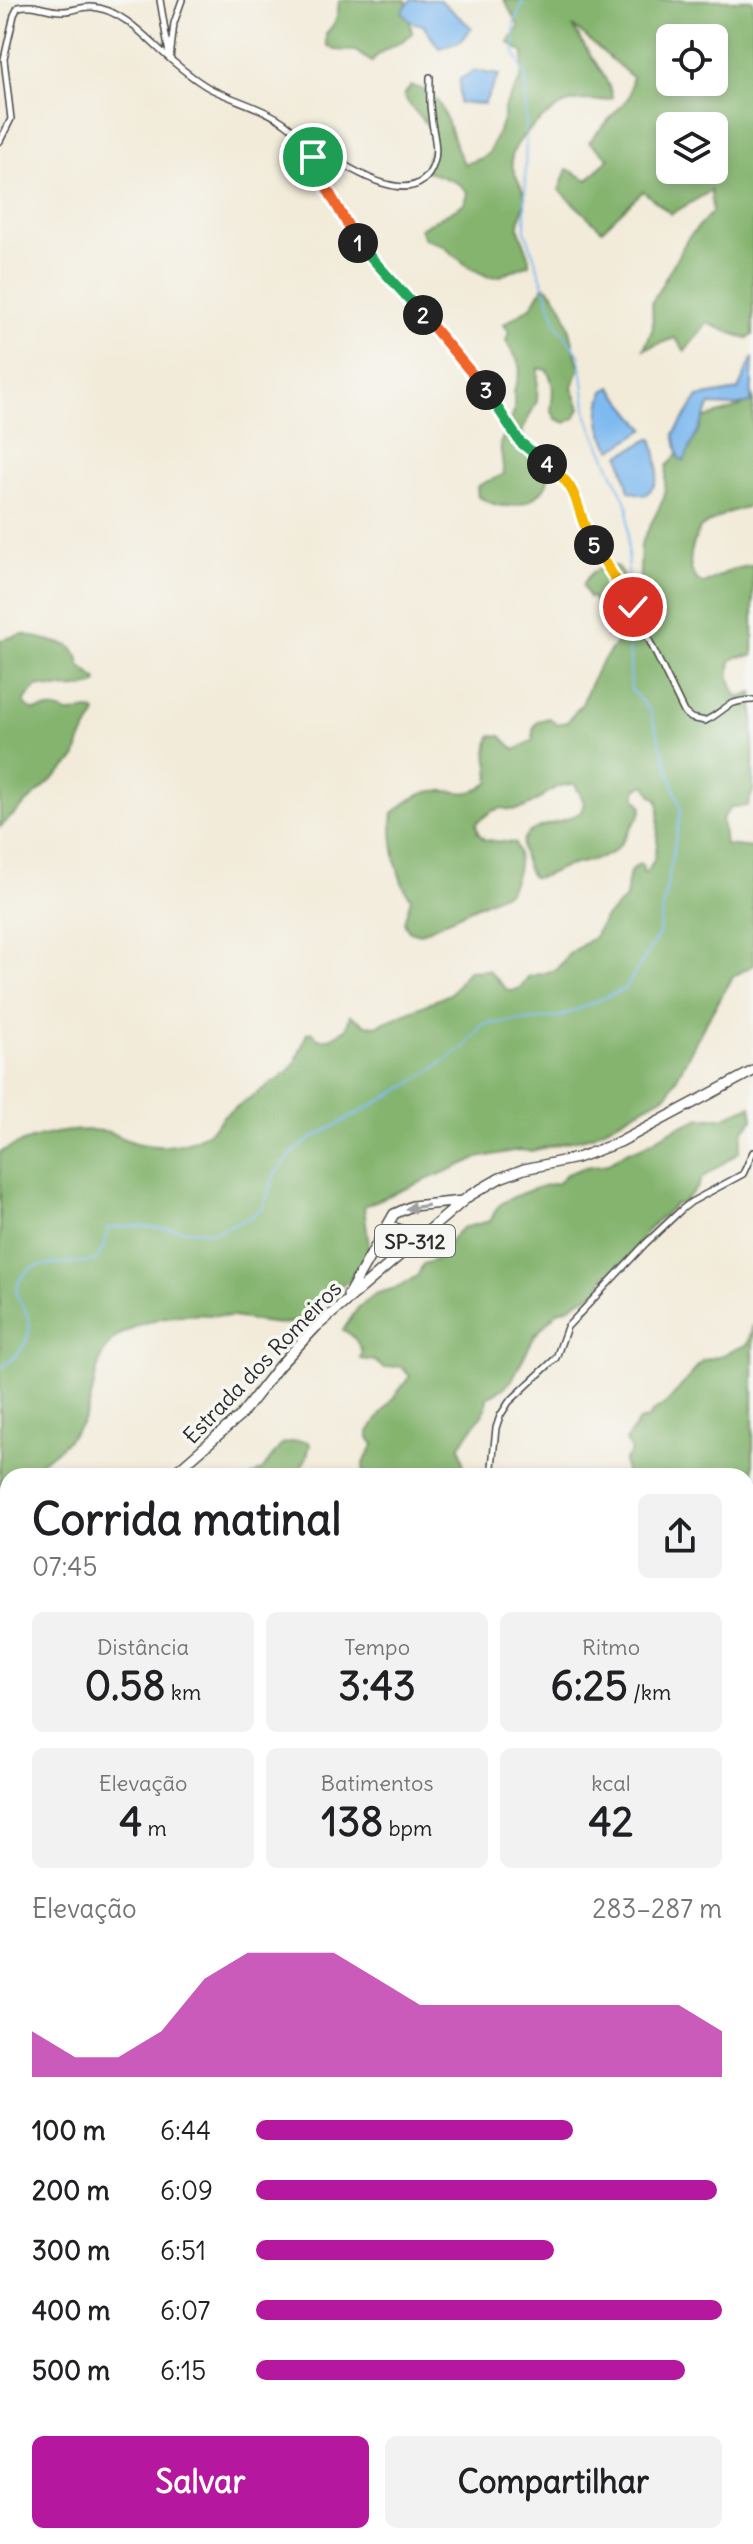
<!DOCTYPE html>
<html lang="pt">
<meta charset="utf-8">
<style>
:root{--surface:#fff;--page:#f2f2f2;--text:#202124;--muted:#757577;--accent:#b5179e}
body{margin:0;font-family:Delius,sans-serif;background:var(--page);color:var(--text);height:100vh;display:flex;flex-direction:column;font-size:30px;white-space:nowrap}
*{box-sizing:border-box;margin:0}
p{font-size:26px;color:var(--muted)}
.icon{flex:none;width:44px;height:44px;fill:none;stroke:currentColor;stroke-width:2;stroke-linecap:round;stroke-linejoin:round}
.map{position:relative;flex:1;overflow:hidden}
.drawer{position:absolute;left:0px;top:1468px;width:754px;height:1076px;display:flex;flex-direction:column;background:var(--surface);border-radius:24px 24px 0 0;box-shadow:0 4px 12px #0003}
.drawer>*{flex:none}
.tools{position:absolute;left:656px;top:24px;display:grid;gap:16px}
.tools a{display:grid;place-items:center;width:72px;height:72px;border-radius:12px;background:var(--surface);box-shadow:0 4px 12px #0003;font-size:40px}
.pin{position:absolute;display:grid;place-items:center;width:68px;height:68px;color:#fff;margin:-34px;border:4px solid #fff;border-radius:50%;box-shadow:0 2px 8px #0007}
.km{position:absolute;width:40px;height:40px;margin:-20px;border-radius:50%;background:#222;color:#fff;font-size:22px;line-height:40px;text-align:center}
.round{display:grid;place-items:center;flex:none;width:84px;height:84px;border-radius:12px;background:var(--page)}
.overview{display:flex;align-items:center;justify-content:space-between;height:136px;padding:0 32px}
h1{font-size:44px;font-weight:800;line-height:60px}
.metrics{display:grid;grid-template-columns:repeat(3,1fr);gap:12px;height:136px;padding:8px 32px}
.metrics div{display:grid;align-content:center;border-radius:12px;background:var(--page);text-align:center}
.metrics b{font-size:40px;font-weight:800}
.metrics small{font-size:22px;font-weight:400}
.metrics p{font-size:22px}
.chart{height:224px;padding:16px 32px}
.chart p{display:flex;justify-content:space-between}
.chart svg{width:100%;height:144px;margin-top:8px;fill:var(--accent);opacity:.7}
.primary-button{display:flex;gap:16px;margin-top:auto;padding:16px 32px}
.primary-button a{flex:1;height:92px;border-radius:12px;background:var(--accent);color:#fff;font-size:32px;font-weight:800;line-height:92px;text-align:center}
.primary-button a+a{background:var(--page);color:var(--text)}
ul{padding:0 32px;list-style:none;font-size:26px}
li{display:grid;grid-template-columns:128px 96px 1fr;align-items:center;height:60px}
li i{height:20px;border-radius:10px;background:var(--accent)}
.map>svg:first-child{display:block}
.forest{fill:#84b46e;stroke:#58704c;stroke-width:2;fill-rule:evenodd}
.water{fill:#7eb9f0;stroke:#54728e;stroke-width:2}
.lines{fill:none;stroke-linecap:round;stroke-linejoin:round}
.stream{stroke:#7eb9f0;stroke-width:2}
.minor-casing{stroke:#494845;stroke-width:8}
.primary-casing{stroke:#494845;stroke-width:12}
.minor{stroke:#fff;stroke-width:5}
.primary{stroke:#fff;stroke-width:9}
.oneway{fill:#a0a0a0}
.split-1-casing{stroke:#fff;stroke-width:16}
.split-2-casing{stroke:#fff;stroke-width:16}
.split-3-casing{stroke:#fff;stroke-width:16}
.split-4-casing{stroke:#fff;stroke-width:16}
.split-5-casing{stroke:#fff;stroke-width:16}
.split-6-casing{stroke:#fff;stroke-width:16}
.split-1{stroke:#f0652b;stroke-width:10}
.split-2{stroke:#22a559;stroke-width:10}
.split-3{stroke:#f0652b;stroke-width:10}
.split-4{stroke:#22a559;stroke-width:10}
.split-5{stroke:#f5b400;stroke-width:10}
.split-6{stroke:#f5b400;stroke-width:10}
.labels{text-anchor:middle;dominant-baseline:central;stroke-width:7;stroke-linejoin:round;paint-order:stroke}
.shield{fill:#f6f6f2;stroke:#686867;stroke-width:2}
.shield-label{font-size:20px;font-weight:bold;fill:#2b2b2b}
.street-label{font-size:22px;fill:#2b2b2b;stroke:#f6f6f2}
</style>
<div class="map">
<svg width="753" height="2544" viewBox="0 0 753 2544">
<rect width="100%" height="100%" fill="#f6f6f2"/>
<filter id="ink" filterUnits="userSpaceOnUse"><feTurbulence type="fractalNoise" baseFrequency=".0125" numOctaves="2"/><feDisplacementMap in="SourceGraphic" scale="16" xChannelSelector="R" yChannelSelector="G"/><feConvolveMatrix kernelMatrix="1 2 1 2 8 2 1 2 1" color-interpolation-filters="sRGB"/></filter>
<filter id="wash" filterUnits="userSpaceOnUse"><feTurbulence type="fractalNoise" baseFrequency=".006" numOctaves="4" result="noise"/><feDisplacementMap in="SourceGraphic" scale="32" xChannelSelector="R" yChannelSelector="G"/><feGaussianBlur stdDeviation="1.8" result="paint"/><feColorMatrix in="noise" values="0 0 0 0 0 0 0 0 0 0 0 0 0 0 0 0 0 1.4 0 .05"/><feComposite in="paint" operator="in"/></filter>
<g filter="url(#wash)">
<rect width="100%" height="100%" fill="#f2ebd9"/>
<path class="forest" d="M339 0H406L412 33C400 47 382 46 372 62L355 51 334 50 326 44V33C337 23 338 15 339 0Z
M504 0H753V335L746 339 707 323 685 351 675 338 644 349 653 328 652 302 688 238 712 212 711 191 671 214 643 191 602 230 559 190 567 169 588 180 609 158 589 142 629 97 632 77 573 26C582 47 610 77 612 98 598 104 583 97 570 102 552 109 516 136 512 156 509 171 523 184 525 198 526 208 518 218 519 228 521 241 530 250 529 264L500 276 489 277 470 268 443 246 424 238 420 229 465 203 468 193C457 177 439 179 424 169 426 159 433 148 432 138 430 119 412 115 404 95L411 86C451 92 446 138 465 164L482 158 489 153 504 118V108L521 79 524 53 508 42 519 27ZM670 38H714V82H670ZM670 126H714V170H670Z
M544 285C568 301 570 336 578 362L579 370 572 387 580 408 575 418 566 423 556 419 551 410C553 394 555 385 547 370L538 368 537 401 523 429 522 439 527 449 549 469C551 495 520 510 497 505 490 503 484 499 478 497L477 487C486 480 494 480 504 474L500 444 514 412V392L520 371 518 361 506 341 509 332 504 324 532 306Z
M753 398V505L727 513 700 528C691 547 682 574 704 584L731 570 753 565V656L737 657 731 661C728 675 730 687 739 698L753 693V791L747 806 731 807 722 819 725 845 753 848V965L733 977 705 1024 668 1094 592 1136 531 1151 518 1150 478 1158 364 1206 369 1247 363 1272C356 1276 348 1280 342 1285 328 1297 319 1313 301 1320 283 1327 264 1322 246 1319 201 1312 157 1310 117 1337 92 1354 97 1394 84 1419 75 1435 60 1448 46 1459 34 1467 23 1476 8 1476V1481L0 1485V1152C32 1136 68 1128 104 1131 113 1132 118 1137 127 1140 159 1152 204 1147 223 1116L288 1072 296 1061 307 1033 312 1032 319 1039H329L346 1029 350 1015 366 1025 376 1026 450 994 468 971 488 970 506 989 512 991 520 988 528 977 556 970 569 954 594 937 604 919 626 898C629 884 625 872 639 864L643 865V873H646L654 860 657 845 659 807 657 799 652 796 646 785 636 789V798L642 806C641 819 632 823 627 834 612 862 595 858 568 866 554 869 546 879 532 877 501 819 549 832 581 812L584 802 575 784C545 782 533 818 502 808L492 811 476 823 478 833 485 840 515 843C522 859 517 876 509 891L419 934 409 931 404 922 411 898C396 880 390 836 393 813 403 805 419 792 433 791 459 789 463 800 489 783 493 765 481 755 492 735L501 736 515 750 533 740V729L538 721 549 718 557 724 567 722 582 704 597 669 622 635 623 626C611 610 601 615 592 597L589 598 583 585C590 571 599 566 616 566L622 573 631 602 639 597 641 544 664 498 667 466 700 428 701 420C718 412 740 410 753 398Z
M23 634 70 646 78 656 80 666 97 680V684C79 690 57 689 38 686L28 696 24 703C33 716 42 707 55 709 60 709 64 713 68 713 78 714 85 708 95 711L96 714 81 739 75 759 0 827V640Z
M751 1106 753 1119 743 1131 739 1152 702 1178 697 1188 681 1204H675L646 1232 629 1257 604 1277 600 1287 592 1294 580 1299 570 1307 558 1311 535 1335 512 1380 504 1388 487 1397 486 1409 460 1445 465 1476H364L363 1464 374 1444 369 1438V1432C381 1412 397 1394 410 1376L400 1366 383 1368 375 1361 360 1359 362 1352C357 1341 354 1335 343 1330L358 1308 375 1294 399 1287 418 1275 423 1264 441 1258 453 1237 462 1228 490 1221C493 1217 494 1213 496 1209 504 1198 544 1184 558 1183L566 1174 586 1167 608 1164 628 1151 639 1149 674 1129 701 1118H723Z
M753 1325V1809L746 1814V1476H626L624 1461 631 1452 626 1440 639 1421 648 1419 652 1413 670 1400 702 1361 723 1355 748 1344Z
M295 1441H306L310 1444 307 1457 296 1476H252L262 1470 282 1444Z
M753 2266V2479L746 2482V2275Z
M8 2279V2536H261C246 2543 238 2535 225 2544H0V2288Z
M631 2536H681L686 2544H626Z"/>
<path class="water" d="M411 0H440L472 28 459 42 439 48 423 25C411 23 408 21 402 11Z
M474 71 499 75 484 104 459 103 460 79Z
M753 357 751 403 732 406 710 405 684 461 679 458 674 434 698 397 738 390Z
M611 387 645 429 612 450C598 430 597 414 604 391Z
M652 438C657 458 665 483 644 495L629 491 620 455Z
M8 1769V1961L0 1960V1771Z
M298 2536H597L604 2544H269Z"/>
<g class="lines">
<path class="stream" d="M524 0 514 23 515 53 526 79 525 230 557 324 580 356 587 416 628 507V596
M0 1368C15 1359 32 1342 29 1322 28 1306 10 1299 19 1282 22 1276 26 1271 32 1268 42 1263 80 1263 95 1261L104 1247 108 1228 137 1226 214 1232 249 1218 263 1207 275 1174 294 1152 309 1140 407 1086 463 1049 483 1024 559 1017 625 989 658 936 681 809 650 711 631 690 628 602"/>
</g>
</g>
<g filter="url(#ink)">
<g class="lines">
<defs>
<path id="minor" d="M160 0 169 54
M182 0 174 23 170 59C183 70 196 81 211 89 255 110 304 116 317 171L358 243 477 379 520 442 528 451 563 476 570 484 575 493 586 532 633 607 684 712 691 718 705 721C727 711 723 701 753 700
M0 141 11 119 4 59 14 15 18 7C34 3 46 11 61 11 71 12 82 6 92 7 122 9 148 40 169 58
M308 142C336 159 416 220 434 163 439 148 432 130 431 114 429 102 430 89 430 77
M491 1476 496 1428 500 1416 509 1402 556 1358 567 1327 646 1243 681 1210 691 1202 743 1174 753 1152
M746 2032 753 2030"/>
<path id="primary" d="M382 1233 395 1228 401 1230 408 1247
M348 1295 394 1214 412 1206 463 1201
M171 1476 240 1416 279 1366 316 1327 469 1196 500 1178 524 1169 577 1158 620 1142 753 1071
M0 1645 8 1632"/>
</defs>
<use href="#minor" class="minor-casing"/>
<use href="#primary" class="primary-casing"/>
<use href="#minor" class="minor"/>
<use href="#primary" class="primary"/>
</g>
<defs><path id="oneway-solid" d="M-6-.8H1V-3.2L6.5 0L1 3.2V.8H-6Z" transform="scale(2)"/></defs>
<use class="oneway" href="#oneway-solid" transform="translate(417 1207) rotate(171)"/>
</g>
<g class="lines" filter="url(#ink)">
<defs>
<path id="split-1" d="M313 157 317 171 358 243"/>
<path id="split-2" d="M358 243 423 315"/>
<path id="split-3" d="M423 315 486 390"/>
<path id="split-4" d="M486 390 520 442 547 464"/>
<path id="split-5" d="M547 464C585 491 573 511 594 545"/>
<path id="split-6" d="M594 545 633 607"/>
</defs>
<use href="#split-1" class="split-1-casing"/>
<use href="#split-2" class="split-2-casing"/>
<use href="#split-3" class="split-3-casing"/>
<use href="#split-4" class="split-4-casing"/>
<use href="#split-5" class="split-5-casing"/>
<use href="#split-6" class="split-6-casing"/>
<use href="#split-1" class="split-1"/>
<use href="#split-2" class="split-2"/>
<use href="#split-3" class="split-3"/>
<use href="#split-4" class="split-4"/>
<use href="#split-5" class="split-5"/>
<use href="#split-6" class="split-6"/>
</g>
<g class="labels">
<rect class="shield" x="375" y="1225" width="80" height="32" rx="6"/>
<g class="shield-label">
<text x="415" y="1241">SP-312</text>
</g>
<g class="street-label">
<text transform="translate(262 1362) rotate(-46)">Estrada dos Romeiros</text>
</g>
</g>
</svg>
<div class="tools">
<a><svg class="icon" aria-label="locate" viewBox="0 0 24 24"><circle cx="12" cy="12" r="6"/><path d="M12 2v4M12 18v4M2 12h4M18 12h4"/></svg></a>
<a><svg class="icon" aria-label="layers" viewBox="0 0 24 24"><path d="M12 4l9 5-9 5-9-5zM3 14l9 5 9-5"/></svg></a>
</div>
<div class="pin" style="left:313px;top:157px;background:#1e9e55"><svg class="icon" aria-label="arrive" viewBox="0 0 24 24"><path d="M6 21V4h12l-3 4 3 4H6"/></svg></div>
<div class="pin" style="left:633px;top:607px;background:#d93025"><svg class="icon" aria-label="check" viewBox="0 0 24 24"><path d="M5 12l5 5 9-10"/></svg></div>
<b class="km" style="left:358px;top:243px">1</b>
<b class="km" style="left:423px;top:315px">2</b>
<b class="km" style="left:486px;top:390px">3</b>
<b class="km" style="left:547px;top:464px">4</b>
<b class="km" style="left:594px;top:545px">5</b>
<section class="drawer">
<div class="overview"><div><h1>Corrida matinal</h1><p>07:45</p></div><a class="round"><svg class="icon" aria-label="share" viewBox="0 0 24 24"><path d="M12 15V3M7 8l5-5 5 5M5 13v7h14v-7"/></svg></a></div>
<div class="metrics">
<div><p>Distância</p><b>0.58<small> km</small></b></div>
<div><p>Tempo</p><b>3:43</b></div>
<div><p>Ritmo</p><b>6:25<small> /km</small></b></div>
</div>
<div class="metrics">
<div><p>Elevação</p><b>4<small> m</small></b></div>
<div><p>Batimentos</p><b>138<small> bpm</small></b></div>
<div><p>kcal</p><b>42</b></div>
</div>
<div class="chart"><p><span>Elevação</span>283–287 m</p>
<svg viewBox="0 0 160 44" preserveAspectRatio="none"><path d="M0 44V30L10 38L20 38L30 30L40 14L50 6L60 6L70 6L80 14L90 22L100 22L110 22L120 22L130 22L140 22L150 22L160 30V44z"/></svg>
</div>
<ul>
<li><b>100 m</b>6:44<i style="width:68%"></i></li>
<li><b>200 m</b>6:09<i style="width:99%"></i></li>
<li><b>300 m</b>6:51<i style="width:64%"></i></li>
<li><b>400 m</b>6:07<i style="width:100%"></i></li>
<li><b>500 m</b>6:15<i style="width:92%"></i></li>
</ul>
<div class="primary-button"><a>Salvar</a><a>Compartilhar</a></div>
</section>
</div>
